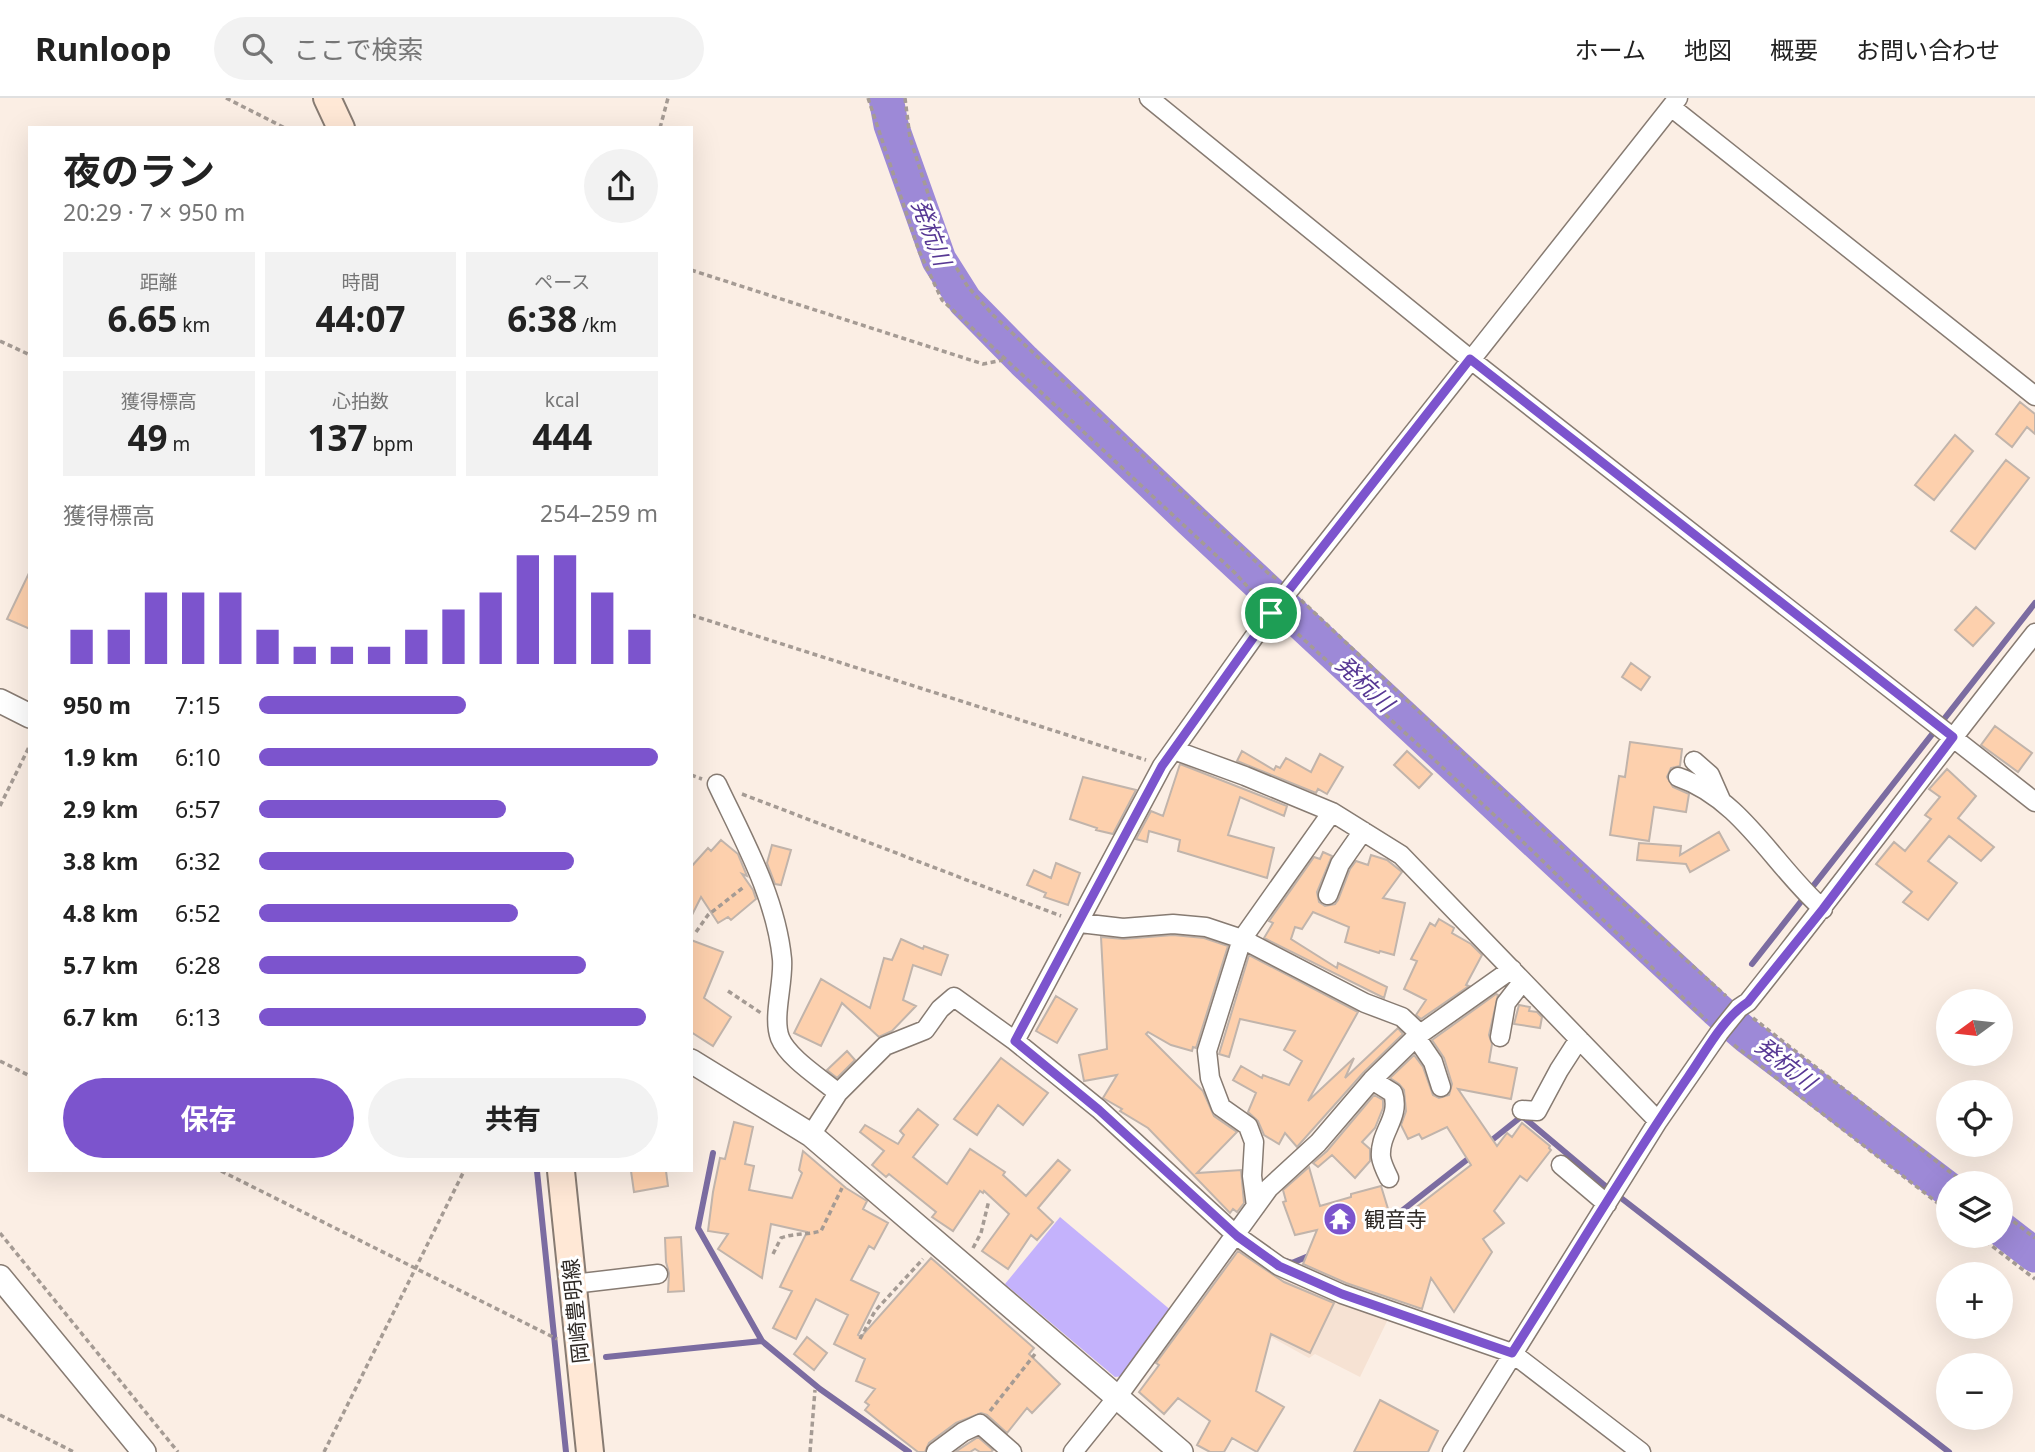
<!DOCTYPE html>
<html lang="ja">
<meta charset="utf-8">
<style>
:root{--surface:#fff;--page:#f2f2f2;--text:#222;--muted:#767676;--line:#e0e0e0;--accent:#7c54cd}
body{margin:0;font-family:"Noto Sans","Noto Sans JP",sans-serif;background:var(--page);color:var(--text);height:100vh;display:flex;flex-direction:column;font-size:26px;white-space:nowrap}
*{box-sizing:border-box;margin:0}
p{font-size:23px;color:var(--muted)}
.icon{flex:none;width:38px;height:38px;fill:none;stroke:currentColor;stroke-width:2;stroke-linecap:round;stroke-linejoin:round}
.map{position:relative;flex:1;overflow:hidden}
.panel{position:absolute;left:28px;top:28px;width:665px;height:1046px;display:flex;flex-direction:column;background:var(--surface);border-radius:0px;box-shadow:0 7px 28px #0002}
.panel>*{flex:none}
.needle{width:46px;rotate:255deg}
.buttons{position:absolute;left:1936px;top:891px;display:grid;gap:14px}
.buttons a{display:grid;place-items:center;width:77px;height:77px;border-radius:50%;background:var(--surface);box-shadow:0 7px 28px #0002;font-size:35px}
.pin{position:absolute;display:grid;place-items:center;width:60px;height:60px;color:#fff;margin:-30px;border:4px solid #fff;border-radius:50%;box-shadow:0 2px 7px #0007}
.round{display:grid;place-items:center;flex:none;width:74px;height:74px;border-radius:37px;background:var(--page)}
.overview{display:flex;align-items:center;justify-content:space-between;height:119px;padding:0 35px}
h1{font-size:38px;font-weight:700;line-height:52px}
.stats{display:grid;grid-template-columns:repeat(3,1fr);gap:10px;height:119px;padding:7px 35px}
.stats div{display:grid;align-content:center;border-radius:0px;background:var(--page);text-align:center}
.stats b{font-size:35px;font-weight:700}
.stats small{font-size:19px;font-weight:400}
.stats p{font-size:19px}
.chart{height:196px;padding:14px 35px}
.chart p{display:flex;justify-content:space-between}
.chart svg{width:100%;height:126px;margin-top:7px;stroke:var(--accent);stroke-width:6}
.primary-button{display:flex;gap:14px;margin-top:auto;padding:14px 35px}
.primary-button a{flex:1;height:80px;border-radius:42px;background:var(--accent);color:#fff;font-size:28px;font-weight:700;line-height:80px;text-align:center}
.primary-button a+a{background:var(--page);color:var(--text)}
ul{padding:0 35px;list-style:none;font-size:23px}
li{display:grid;grid-template-columns:112px 84px 1fr;align-items:center;height:52px}
li i{height:18px;border-radius:9px;background:var(--accent)}
header{display:flex;align-items:center;gap:42px;box-sizing:border-box;height:98px;padding:0 35px;background:var(--surface);border-bottom:2px solid var(--line)}
header strong{font-size:33px}
nav{display:flex;gap:38px;margin-inline-start:auto;font-size:24px}
.search{width:490px;height:63px;background:var(--page);display:flex;align-items:center;gap:18px;box-sizing:border-box;padding:0 24px;border-radius:38px;color:var(--muted);font-size:26px}
.map>svg:first-child{display:block}
.built{fill:#f6e2d3}
.green{fill:#c4b2fc}
.lines{fill:none;stroke-linecap:round;stroke-linejoin:round}
.stream{stroke:#7b6ca1;stroke-width:6}
.river{stroke:#9d89d7;stroke-width:35}
.building{fill:#fdd0ad;stroke:#c1b4ab;stroke-width:2}
.minor-casing{stroke:#877b72;stroke-width:21}
.tertiary-casing{stroke:#877b72;stroke-width:26}
.secondary-casing{stroke:#877b72;stroke-width:30}
.path{stroke:#a59b94;stroke-width:3.5;stroke-dasharray:5 3.5;stroke-linecap:butt}
.minor{stroke:#fff;stroke-width:18}
.tertiary{stroke:#fff;stroke-width:23}
.secondary{stroke:#ffe8d6;stroke-width:26}
.route-casing{stroke:#fff;stroke-width:14}
.route{stroke:#7c54cd;stroke-width:9}
.labels{text-anchor:middle;dominant-baseline:central;stroke-width:6;stroke-linejoin:round;paint-order:stroke}
.poi-label{font-size:21px;fill:#2d2824;stroke:#fff;text-anchor:start}
.street-label{font-size:21px;fill:#2d2824;stroke:#fff}
.water-label{font-size:23px;font-style:italic;fill:#573894;stroke:#fff}
</style>
<header>
<strong>Runloop</strong>
<div class="search"><svg class="icon" aria-label="search" viewBox="0 0 24 24"><circle cx="10" cy="10" r="6"/><path d="M15 15l6 6"/></svg>ここで検索</div>
<nav><a>ホーム</a><a>地図</a><a>概要</a><a>お問い合わせ</a></nav>
</header>
<div class="map">
<svg width="2035" height="1354" viewBox="0 0 2035 1354">
<rect width="100%" height="100%" fill="#fbeee4"/>
<path class="built" d="M1239 1146 1389 1219 1360 1279 1315 1256 1309 1260 1271 1239V1235L1245 1232 1201 1198Z"/>
<path class="green" d="M1060 1119 1173 1214 1125 1278 1115 1279 1005 1186Z"/>
<g class="lines">
<path class="stream" d="M1752 866 2035 505
M1716 911 1718 910
M1487 1046 1522 1018 1603 1086 1949 1354
M713 1055 698 1130 762 1243 820 1291 909 1354
M537 1073 566 1354
M1385 1126 1473 1057
M1285 1163 1292 1165 1311 1157
M606 1259 762 1243"/>
<path class="river" d="M886 0 891 27 939 162 965 203 1024 263 1191 422 1716 911 1747 938 1948 1091
M2000 1130 2035 1157"/>
</g>
<path class="building" d="M2020 304 2035 316V336L2027 329 2012 349 1996 336Z
M1955 337 1973 353 1934 402 1915 387Z
M2006 362 2029 380 1975 451 1951 433Z
M30 473V531L7 521Z
M1976 509 1994 525 1973 548 1955 532Z
M1631 565 1650 579 1641 592 1622 579Z
M1995 628 2032 655 2018 674 1981 647Z
M1630 644 1682 651 1680 668 1671 670 1667 679 1673 689 1689 696 1686 714 1654 709 1649 743 1610 737 1619 678 1625 679Z
M1242 653 1274 672 1276 668 1280 670 1286 660 1311 674 1320 656 1343 669 1327 696 1318 691 1316 695 1237 663Z
M1407 653 1432 676 1419 690 1394 667Z
M1180 666 1287 708 1284 718 1240 699 1228 737 1274 750 1267 780 1178 753 1180 742 1149 733 1147 744 1136 741 1151 713 1163 718Z
M1947 671 1976 698 1958 720 1994 749 1981 763 1949 738 1928 763 1957 785 1928 822 1903 804 1912 794 1876 766 1894 744 1905 753 1931 721 1925 717 1940 699 1929 691Z
M1083 679 1136 692 1113 736 1096 732 1097 730 1070 721Z
M1719 734 1729 752 1690 774 1686 766 1637 762 1639 745 1681 748 1680 757Z
M721 742 738 756 747 778 742 776 753 792 756 801 731 822 728 819 718 825 701 799 691 819V769L708 750 711 753Z
M772 747 791 752 781 787 775 786 767 765Z
M1323 754 1332 758 1317 794 1319 804 1325 808 1335 806 1338 802 1350 771 1356 763 1368 767 1371 757 1387 762 1402 774 1383 800 1405 805 1394 857 1380 853 1379 855 1345 844 1349 829 1313 814 1302 831 1295 829 1291 841 1337 870 1338 865 1387 889 1384 900 1264 840 1273 825 1269 823 1314 759 1320 761Z
M1056 765 1080 775 1068 807 1044 799 1046 795 1027 787 1034 772 1051 780Z
M1439 821 1454 830 1452 835 1471 846 1482 857 1466 887 1469 888 1421 921 1416 917 1426 902 1404 891 1417 863 1411 861 1430 825 1435 828Z
M1173 837 1204 840 1228 848 1196 950 1193 949 1192 953 1171 947 1148 934 1146 936 1203 993 1214 1018 1237 1034 1197 1075 1241 1072 1244 1105 1237 1114 1233 1111 1230 1115 1148 1030 1120 1013 1122 1011 1103 1000 1117 977 1084 983 1079 957 1107 951 1101 839 1124 841Z
M901 841 923 851 924 848 948 857 941 877 913 867 903 902 916 908 892 933 879 939 842 905 821 948 794 935 821 881 870 910 884 860 892 862Z
M691 842 723 854 704 900 731 919 713 948 691 934Z
M1249 857 1358 914 1308 1003 1354 960 1345 980 1398 930 1403 936 1363 975 1297 1049 1285 1035 1279 1046 1264 1037 1258 1023 1248 1014 1256 995 1233 982 1241 968 1262 980 1263 977 1289 987 1302 963 1284 952 1295 933 1240 921 1229 959 1219 956Z
M1496 896 1498 897 1489 937 1492 946 1489 964 1517 970 1511 1001 1458 991 1497 1048 1507 1035 1512 1039 1522 1025 1550 1048 1549 1050 1551 1052 1527 1083 1520 1078 1494 1113 1504 1125 1483 1141 1492 1154 1454 1214 1431 1180 1422 1211 1346 1185 1303 1166 1317 1132 1295 1137 1283 1104 1286 1103 1283 1092 1309 1069 1320 1108 1351 1099V1096L1381 1088 1393 1127 1471 1067 1447 1029 1422 1041 1419 1036 1408 1041 1401 1027 1406 1013 1404 992 1399 986 1390 980 1414 957 1423 969 1433 997 1439 1000 1449 997 1452 986 1444 960 1432 942Z
M1056 898 1077 911 1057 945 1036 933Z
M1519 907 1530 909 1529 913 1537 914 1542 919 1540 930 1514 926Z
M847 953 855 962 837 980 827 972Z
M1001 960 1048 995 1023 1027 998 1007 977 1037 954 1021Z
M1374 997 1383 1002V1010L1375 1030 1362 1044 1370 1051V1063L1355 1080 1332 1057 1318 1069 1313 1065 1327 1053Z
M918 1011 938 1027 913 1059 947 1086 970 1051 1005 1074 1003 1077 1026 1098 1058 1062 1070 1072 1038 1110 1053 1124 1037 1142 1031 1137 1008 1171 982 1153 1009 1116 984 1093 983 1095 980 1093 953 1133 932 1119 936 1114 889 1076 886 1079 872 1067 884 1053 860 1034 865 1027 898 1046 904 1037 900 1033Z
M734 1024 753 1029 745 1066 754 1068 749 1092 792 1100 802 1075 799 1072 803 1053 846 1090 867 1103 863 1111 888 1125 874 1151 869 1148 851 1182 879 1195 858 1237 861 1239 931 1160 1034 1250 1029 1256 1060 1286 1032 1315 1027 1310 1007 1335 987 1317 981 1315 956 1325 929 1345 925 1354H918L896 1337 865 1312 869 1307 865 1304 875 1291 856 1283 865 1261 834 1246 848 1217 816 1201 796 1241 773 1230 792 1193 780 1189 807 1134 771 1126 762 1180 718 1151 728 1136 708 1133 713 1094 720 1060 725 1061Z
M631 1073H666L668 1088 634 1094Z
M681 1139 684 1193 668 1194 669 1175 666 1164 665 1140Z
M1238 1153 1284 1184 1334 1205 1310 1255 1271 1236 1256 1293 1284 1309 1257 1354 1232 1340 1224 1354H1210L1197 1347 1210 1323 1178 1300 1164 1316 1139 1294 1159 1267 1156 1265Z
M807 1239 827 1255 814 1272 794 1256Z
M1380 1302 1438 1333 1428 1354H1354Z
M978 1339 993 1352 991 1354H980L975 1351 970 1354H955Z"/>
<g class="lines">
<defs>
<path id="minor" d="M1149 0 1470 261 2035 704
M1671 9 2035 298
M1174 652 1245 678 1332 714 1401 757 1658 1023
M1694 663 1710 677 1721 702
M1678 679C1742 701 1774 768 1823 811
M717 686C743 741 776 799 782 861 784 885 772 919 780 940 788 960 822 981 838 995
M1328 797 1340 766 1363 733
M1080 825 1123 830 1173 826 1206 829 1242 841 1365 905 1402 919 1420 936
M1416 939 1433 964 1441 989
M1500 939 1506 905 1523 883
M1015 943 1162 668 1271 515 1678 0
M1372 982 1393 995C1401 1020 1379 1034 1381 1059 1382 1066 1386 1074 1389 1080
M1522 1012 1537 1013 1559 972 1579 941
M811 1037 838 995 885 948 925 932 940 911 954 899 1015 943 1099 1011 1237 1138 1279 1168 1342 1196 1512 1255 1641 1354
M1561 1067 1607 1106
M1256 1108 1252 1078 1254 1044 1248 1028 1221 1009 1210 980 1207 953 1242 841 1332 714
M573 1186 658 1176
M936 1354 963 1334 980 1326 1012 1354
M1073 1354 1118 1298 1269 1090 1318 1045 1372 982 1416 939 1512 871
M1452 1354 1658 1023 1719 935 1739 910 1748 904C1845 782 1938 657 2035 535"/>
<path id="tertiary" d="M0 603 30 618
M691 963 811 1037 1181 1354
M0 1179 144 1354"/>
<path id="secondary" d="M327 0 341 30
M561 1073 590 1354"/>
</defs>
<use href="#minor" class="minor-casing"/>
<use href="#tertiary" class="tertiary-casing"/>
<use href="#secondary" class="secondary-casing"/>
<path class="path" d="M226 0 285 30
M868 0 919 153 942 202 1234 474 1259 501
M905 0 910 40 947 154 968 189 993 217 1268 475 1277 481
M660 30 668 0
M691 172 983 266 1003 262
M0 243 30 257
M1301 502 1587 773 1726 898
M691 517 1146 662
M1284 526 1299 537 1517 738 1707 923
M691 677 702 681
M742 696 1061 818
M0 708 30 647
M696 834 708 817 745 788
M728 893 761 915
M1753 920 1964 1085
M1734 947 1948 1113
M0 963 30 978
M221 1073 557 1241
M2000 1113 2035 1140
M0 1135 178 1354
M1979 1138 2035 1181
M973 1150 981 1135 989 1102
M773 1156 781 1140C794 1135 807 1137 821 1133L842 1090
M860 1241 875 1213 923 1161
M990 1313 1035 1256
M0 1317 74 1354
M324 1354 464 1073
M810 1354 815 1292"/>
<use href="#minor" class="minor"/>
<use href="#tertiary" class="tertiary"/>
<use href="#secondary" class="secondary"/>
</g>
<g class="lines">
<defs>
<path id="route" d="M1470 261 1953 639 1823 811 1748 904C1722 921 1705 955 1688 979 1626 1069 1571 1163 1512 1255L1342 1196 1279 1168 1237 1138 1099 1012 1015 943 1162 668 1271 515Z"/>
</defs>
<use href="#route" class="route-casing"/>
<use href="#route" class="route"/>
</g>
<defs>
<symbol id="temple-disc" viewBox="-11 -11 22 22"><circle r="9.5" fill="#7c54cd" stroke="#fff"/><path d="M0-6L5-2H3V0L6.5 2.5H4V6H1.5V3h-3V6H-4V2.5H-6.5L-3 0V-2H-5Z" fill="#fff"/></symbol>
</defs>
<g fill-rule="evenodd">
<use href="#temple-disc" x="1321" y="1102" width="38" height="38"/>
</g>
<g class="labels">
<g class="poi-label">
<text x="1364" y="1121">観音寺</text>
</g>
<g class="street-label">
<text transform="translate(575 1213) rotate(-96)">岡崎豊明線</text>
</g>
<g class="water-label">
<text transform="translate(932 134) rotate(69)">発杭川</text>
<text transform="translate(1365 585) rotate(43)">発杭川</text>
<text transform="translate(1786 965) rotate(38)">発杭川</text>
</g>
</g>
</svg>
<div class="buttons">
<a><svg class="needle" viewBox="-14 -14 28 28"><path d="M0-13l5 13h-10z" fill="#e53935"/><path d="M0 13l5-13h-10z" fill="#767676"/></svg></a>
<a><svg class="icon" aria-label="locate" viewBox="0 0 24 24"><circle cx="12" cy="12" r="6"/><path d="M12 2v4M12 18v4M2 12h4M18 12h4"/></svg></a>
<a><svg class="icon" aria-label="layers" viewBox="0 0 24 24"><path d="M12 4l9 5-9 5-9-5zM3 14l9 5 9-5"/></svg></a>
<a>+</a>
<a>−</a>
</div>
<div class="pin" style="left:1271px;top:515px;background:#1e9e55"><svg class="icon" aria-label="arrive" viewBox="0 0 24 24"><path d="M6 21V4h12l-3 4 3 4H6"/></svg></div>
<section class="panel">
<div class="overview"><div><h1>夜のラン</h1><p>20:29 · 7 × 950 m</p></div><a class="round"><svg class="icon" aria-label="share" viewBox="0 0 24 24"><path d="M12 15V3M7 8l5-5 5 5M5 13v7h14v-7"/></svg></a></div>
<div class="stats">
<div><p>距離</p><b>6.65<small> km</small></b></div>
<div><p>時間</p><b>44:07</b></div>
<div><p>ペース</p><b>6:38<small> /km</small></b></div>
</div>
<div class="stats">
<div><p>獲得標高</p><b>49<small> m</small></b></div>
<div><p>心拍数</p><b>137<small> bpm</small></b></div>
<div><p>kcal</p><b>444</b></div>
</div>
<div class="chart"><p><span>獲得標高</span>254–259 m</p>
<svg viewBox="0 0 160 44" preserveAspectRatio="none"><path d="M5 44V32M15 44V32M25 44V19M35 44V19M45 44V19M55 44V32M65 44V38M75 44V38M85 44V38M95 44V32M105 44V25M115 44V19M125 44V6M135 44V6M145 44V19M155 44V32"/></svg>
</div>
<ul>
<li><b>950 m</b>7:15<i style="width:52%"></i></li>
<li><b>1.9 km</b>6:10<i style="width:100%"></i></li>
<li><b>2.9 km</b>6:57<i style="width:62%"></i></li>
<li><b>3.8 km</b>6:32<i style="width:79%"></i></li>
<li><b>4.8 km</b>6:52<i style="width:65%"></i></li>
<li><b>5.7 km</b>6:28<i style="width:82%"></i></li>
<li><b>6.7 km</b>6:13<i style="width:97%"></i></li>
</ul>
<div class="primary-button"><a>保存</a><a>共有</a></div>
</section>
</div>
